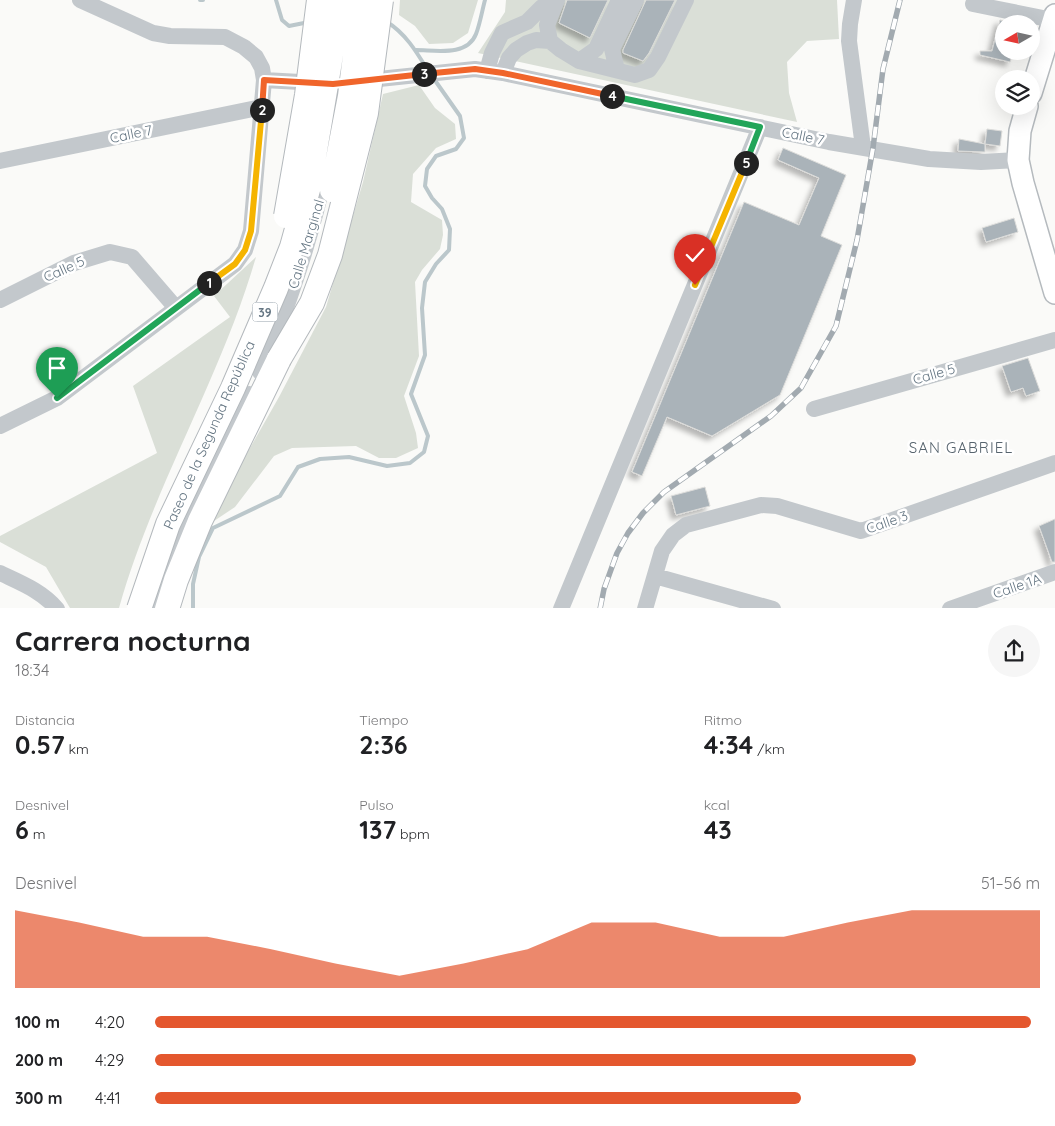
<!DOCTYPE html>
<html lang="es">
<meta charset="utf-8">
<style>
:root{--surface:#fff;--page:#f6f6f6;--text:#202124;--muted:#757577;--accent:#e4572e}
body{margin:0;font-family:Quicksand,sans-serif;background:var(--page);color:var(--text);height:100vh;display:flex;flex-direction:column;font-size:19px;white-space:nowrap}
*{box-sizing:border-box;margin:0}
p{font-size:16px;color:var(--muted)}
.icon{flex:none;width:28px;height:28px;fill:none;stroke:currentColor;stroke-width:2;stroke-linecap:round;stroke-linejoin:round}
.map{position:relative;height:608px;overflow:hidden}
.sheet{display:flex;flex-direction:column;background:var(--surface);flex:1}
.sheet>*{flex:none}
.needle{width:32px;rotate:261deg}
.tools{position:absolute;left:995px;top:15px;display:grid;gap:10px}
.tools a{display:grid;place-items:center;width:45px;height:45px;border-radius:50%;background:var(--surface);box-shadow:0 5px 20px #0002;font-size:25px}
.pin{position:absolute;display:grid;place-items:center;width:42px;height:42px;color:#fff;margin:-51px -21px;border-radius:50% 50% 50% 0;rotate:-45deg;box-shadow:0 0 5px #0007}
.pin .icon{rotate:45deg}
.km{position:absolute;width:25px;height:25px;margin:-12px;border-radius:50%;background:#222;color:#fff;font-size:14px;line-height:25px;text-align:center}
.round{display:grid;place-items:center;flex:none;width:52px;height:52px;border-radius:26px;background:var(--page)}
.summary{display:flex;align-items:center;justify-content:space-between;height:85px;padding:0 15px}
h1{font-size:28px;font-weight:700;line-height:38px}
.figures{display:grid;grid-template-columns:repeat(3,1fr);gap:8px;height:85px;padding:5px 15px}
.figures div{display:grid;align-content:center}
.figures b{font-size:25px;font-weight:700}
.figures small{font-size:14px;font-weight:400}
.figures p{font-size:14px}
.chart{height:140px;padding:10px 15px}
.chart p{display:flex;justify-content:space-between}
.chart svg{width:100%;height:90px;margin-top:5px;fill:var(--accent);opacity:.7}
ul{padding:0 15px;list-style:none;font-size:16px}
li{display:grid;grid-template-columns:80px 60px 1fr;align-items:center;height:38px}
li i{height:12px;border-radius:6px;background:var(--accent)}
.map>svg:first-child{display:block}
.green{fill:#dadfd7}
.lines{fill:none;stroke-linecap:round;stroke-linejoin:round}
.stream{stroke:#bbc7cb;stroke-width:4}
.building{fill:#aab3b9;stroke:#dcdcda;filter:url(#shadow)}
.major-casing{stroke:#b5babe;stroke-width:24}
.highway-casing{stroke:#b4b9bd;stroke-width:26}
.minor{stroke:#c3c8cc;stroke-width:16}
.major{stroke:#fff;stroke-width:21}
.highway{stroke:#fff;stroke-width:24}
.rail-casing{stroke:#a2aab0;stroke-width:5.5}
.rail{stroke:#fff;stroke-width:4;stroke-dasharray:11;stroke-linecap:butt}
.highway-bridge-casing{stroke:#b4b9bd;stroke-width:26;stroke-linecap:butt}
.highway-bridge{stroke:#fff;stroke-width:24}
.split-1-casing{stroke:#fff;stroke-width:10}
.split-2-casing{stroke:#fff;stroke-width:10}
.split-3-casing{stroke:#fff;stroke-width:10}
.split-4-casing{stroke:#fff;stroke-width:10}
.split-5-casing{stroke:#fff;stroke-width:10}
.split-6-casing{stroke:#fff;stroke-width:10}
.split-1{stroke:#22a559;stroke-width:6}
.split-2{stroke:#f5b400;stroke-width:6}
.split-3{stroke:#f0652b;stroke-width:6}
.split-4{stroke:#f0652b;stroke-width:6}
.split-5{stroke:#22a559;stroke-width:6}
.split-6{stroke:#f5b400;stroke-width:6}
.labels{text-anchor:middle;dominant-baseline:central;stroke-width:5;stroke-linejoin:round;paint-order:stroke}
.shield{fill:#fff;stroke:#939fa8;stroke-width:1}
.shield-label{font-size:12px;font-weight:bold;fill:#657683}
.street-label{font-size:14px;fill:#657683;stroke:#fff}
.neighbourhood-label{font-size:15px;letter-spacing:1px;fill:#57646e;stroke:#fff}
</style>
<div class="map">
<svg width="1055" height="609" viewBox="0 0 1055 609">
<defs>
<filter id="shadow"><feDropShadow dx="-4.5" dy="4.5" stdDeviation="2.5" flood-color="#0004"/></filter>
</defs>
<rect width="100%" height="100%" fill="#fafaf8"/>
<path class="green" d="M400 0H478L468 33 453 43 429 44 415 26 399 15Z
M506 0H837L839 39 807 41 787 62 789 93 797 122 478 53 505 12Z
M419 85 435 108 455 124 456 139 436 148 413 174 411 202 442 220 443 235 440 249 422 270 415 282 419 356 404 396 416 433 418 448 396 458H379L356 446 292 448 274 456 235 507 205 527 279 397 326 307 363 182 383 94Z
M256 257C221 378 153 487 119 608H70L46 567 0 542V536L157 453 133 386 230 317 214 296Z"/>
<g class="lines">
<path class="stream" d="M200 0H203
M276 0 282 20 289 26 309 22
M387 22C405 33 416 51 427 69
M416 50C435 50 467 57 476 34 480 24 482 11 485 0
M193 609V584L199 557 213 528 280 496 298 467 320 459 349 457 387 466 410 463 424 452 428 436 411 394 425 355 422 308 425 282 436 264 449 250 450 229 442 209 432 198 425 186 427 169 436 156 456 149 464 138 460 116 434 79"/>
</g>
<path class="building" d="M567 0H608L590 38 559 23Z
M646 0H675L649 53 643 61 623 53V50Z
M1000 20 1004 21V51H1013L1010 62 980 55V51H992Z
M987 129 1002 131 1000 146 985 144Z
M959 139 985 144V152L958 151Z
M783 148 846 175 821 236 842 245 780 395 712 436 667 417 642 476 632 472 744 202 799 225 819 178 778 160Z
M1014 218 1018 232 986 242 982 228Z
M1028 358 1040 391 1026 396 1023 388 1011 392 1002 366Z
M705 487 710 506 676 515 671 496Z
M1055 519V562H1052L1039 526Z"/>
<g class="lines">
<defs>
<path id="major" d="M1031 93 1055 15
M1027 106 1020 131 1018 160 1023 183 1055 293"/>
<path id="highway" d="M167 609 176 580 200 521 279 359"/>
</defs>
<use href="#major" class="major-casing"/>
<use href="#highway" class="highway-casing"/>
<path class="minor" d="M854 0 850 24 849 41 863 147
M973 4 1053 20
M550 41 547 25 557 0
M579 61 596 49 619 0
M617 70 612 49 636 0
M487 71 492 53 502 33 527 22 542 7 553 0
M503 73 509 58 516 50 527 43 536 40 550 41 561 50 579 61 635 75 649 70 658 57 686 0
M264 80 318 83
M360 81 475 69 503 73 829 142 929 159 981 162 1018 160
M0 161 262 107
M0 300 74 263 110 252 132 257 176 308
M260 372C269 354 276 335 283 316 300 269 315 222 325 173
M814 409 1055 340
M0 426 57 398 235 264 245 250 251 231 264 80 262 68 256 57 244 47 225 37 170 36 153 33 80 0
M0 573C21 583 42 591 57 609
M655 576 773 609
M152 609C175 534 214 464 249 394
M561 609 760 127
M645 609 662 551 673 535 686 525 761 505 777 506 861 531 1055 463
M950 609 1055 572"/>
<use href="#major" class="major"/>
<use href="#highway" class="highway"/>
<defs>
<path id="rail" d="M600 609 604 589 617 553 628 533 643 513 664 492 771 416 801 388 836 326 857 240 873 148 883 69 900 0"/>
</defs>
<use href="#rail" class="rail-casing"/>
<use href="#rail" class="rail"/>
<defs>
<path id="highway-bridge" d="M332 190 350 96 362 0
M286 216 307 95 319 0
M279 359 312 303 330 255 366 113 381 0
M139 609 168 524 233 388 276 288 292 247 309 186 330 61 339 0"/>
</defs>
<use href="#highway-bridge" class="highway-bridge-casing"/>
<use href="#highway-bridge" class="highway-bridge"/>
</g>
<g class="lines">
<defs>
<path id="split-1" d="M57 398 209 283"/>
<path id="split-2" d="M209 283 235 264 245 250 251 231 262 110"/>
<path id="split-3" d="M262 110 264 80 333 84 424 74"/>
<path id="split-4" d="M424 74 475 69 503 73 612 96"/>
<path id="split-5" d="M612 96 760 127 746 163"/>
<path id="split-6" d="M695 285 746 163"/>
</defs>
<use href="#split-1" class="split-1-casing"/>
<use href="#split-2" class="split-2-casing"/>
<use href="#split-3" class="split-3-casing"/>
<use href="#split-4" class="split-4-casing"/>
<use href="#split-5" class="split-5-casing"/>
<use href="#split-6" class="split-6-casing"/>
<use href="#split-1" class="split-1"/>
<use href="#split-2" class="split-2"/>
<use href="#split-3" class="split-3"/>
<use href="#split-4" class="split-4"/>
<use href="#split-5" class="split-5"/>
<use href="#split-6" class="split-6"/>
</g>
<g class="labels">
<rect class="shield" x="252.5" y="302.5" width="25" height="19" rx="4"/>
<g class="shield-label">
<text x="265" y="312">39</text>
</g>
<g class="street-label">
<text transform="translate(131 134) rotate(-12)">Calle 7</text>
<text transform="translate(803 136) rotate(12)">Calle 7</text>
<text transform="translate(306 244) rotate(-73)">Calle Marginal</text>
<text transform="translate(64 269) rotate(-24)">Calle 5</text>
<text transform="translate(934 374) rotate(-16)">Calle 5</text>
<text transform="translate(209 435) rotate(-66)">Paseo de la Segunda República</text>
<text transform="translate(887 522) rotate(-19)">Calle 3</text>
<text transform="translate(1017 586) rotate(-19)">Calle 1A</text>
</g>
<g class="neighbourhood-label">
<text x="961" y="447">SAN GABRIEL</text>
</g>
</g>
</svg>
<div class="tools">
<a><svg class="needle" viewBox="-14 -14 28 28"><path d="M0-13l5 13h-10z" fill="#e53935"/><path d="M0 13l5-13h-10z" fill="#757577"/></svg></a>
<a><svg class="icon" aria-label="layers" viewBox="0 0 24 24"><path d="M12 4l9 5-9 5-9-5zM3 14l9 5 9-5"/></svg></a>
</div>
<div class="pin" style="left:57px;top:398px;background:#1e9e55"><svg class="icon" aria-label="arrive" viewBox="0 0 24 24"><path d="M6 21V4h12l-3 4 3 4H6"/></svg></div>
<div class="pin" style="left:695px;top:285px;background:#d93025"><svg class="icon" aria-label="check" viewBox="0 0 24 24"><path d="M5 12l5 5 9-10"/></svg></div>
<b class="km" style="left:209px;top:283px">1</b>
<b class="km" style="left:262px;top:110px">2</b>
<b class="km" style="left:424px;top:74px">3</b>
<b class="km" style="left:612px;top:96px">4</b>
<b class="km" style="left:746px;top:163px">5</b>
</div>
<section class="sheet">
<div class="summary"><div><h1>Carrera nocturna</h1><p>18:34</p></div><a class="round"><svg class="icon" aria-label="share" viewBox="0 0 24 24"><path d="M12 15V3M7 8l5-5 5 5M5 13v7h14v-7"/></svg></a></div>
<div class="figures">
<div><p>Distancia</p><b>0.57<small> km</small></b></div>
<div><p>Tiempo</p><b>2:36</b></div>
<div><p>Ritmo</p><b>4:34<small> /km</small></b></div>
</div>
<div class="figures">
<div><p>Desnivel</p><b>6<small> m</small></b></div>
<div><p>Pulso</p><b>137<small> bpm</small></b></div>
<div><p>kcal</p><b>43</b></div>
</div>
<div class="chart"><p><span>Desnivel</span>51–56 m</p>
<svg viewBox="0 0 160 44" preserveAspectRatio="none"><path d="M0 44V6L10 12L20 19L30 19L40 25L50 32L60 38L70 32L80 25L90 12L100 12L110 19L120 19L130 12L140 6L150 6L160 6V44z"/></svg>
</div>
<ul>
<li><b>100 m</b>4:20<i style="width:99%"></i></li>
<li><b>200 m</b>4:29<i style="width:86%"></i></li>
<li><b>300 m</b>4:41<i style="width:73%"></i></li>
</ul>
</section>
